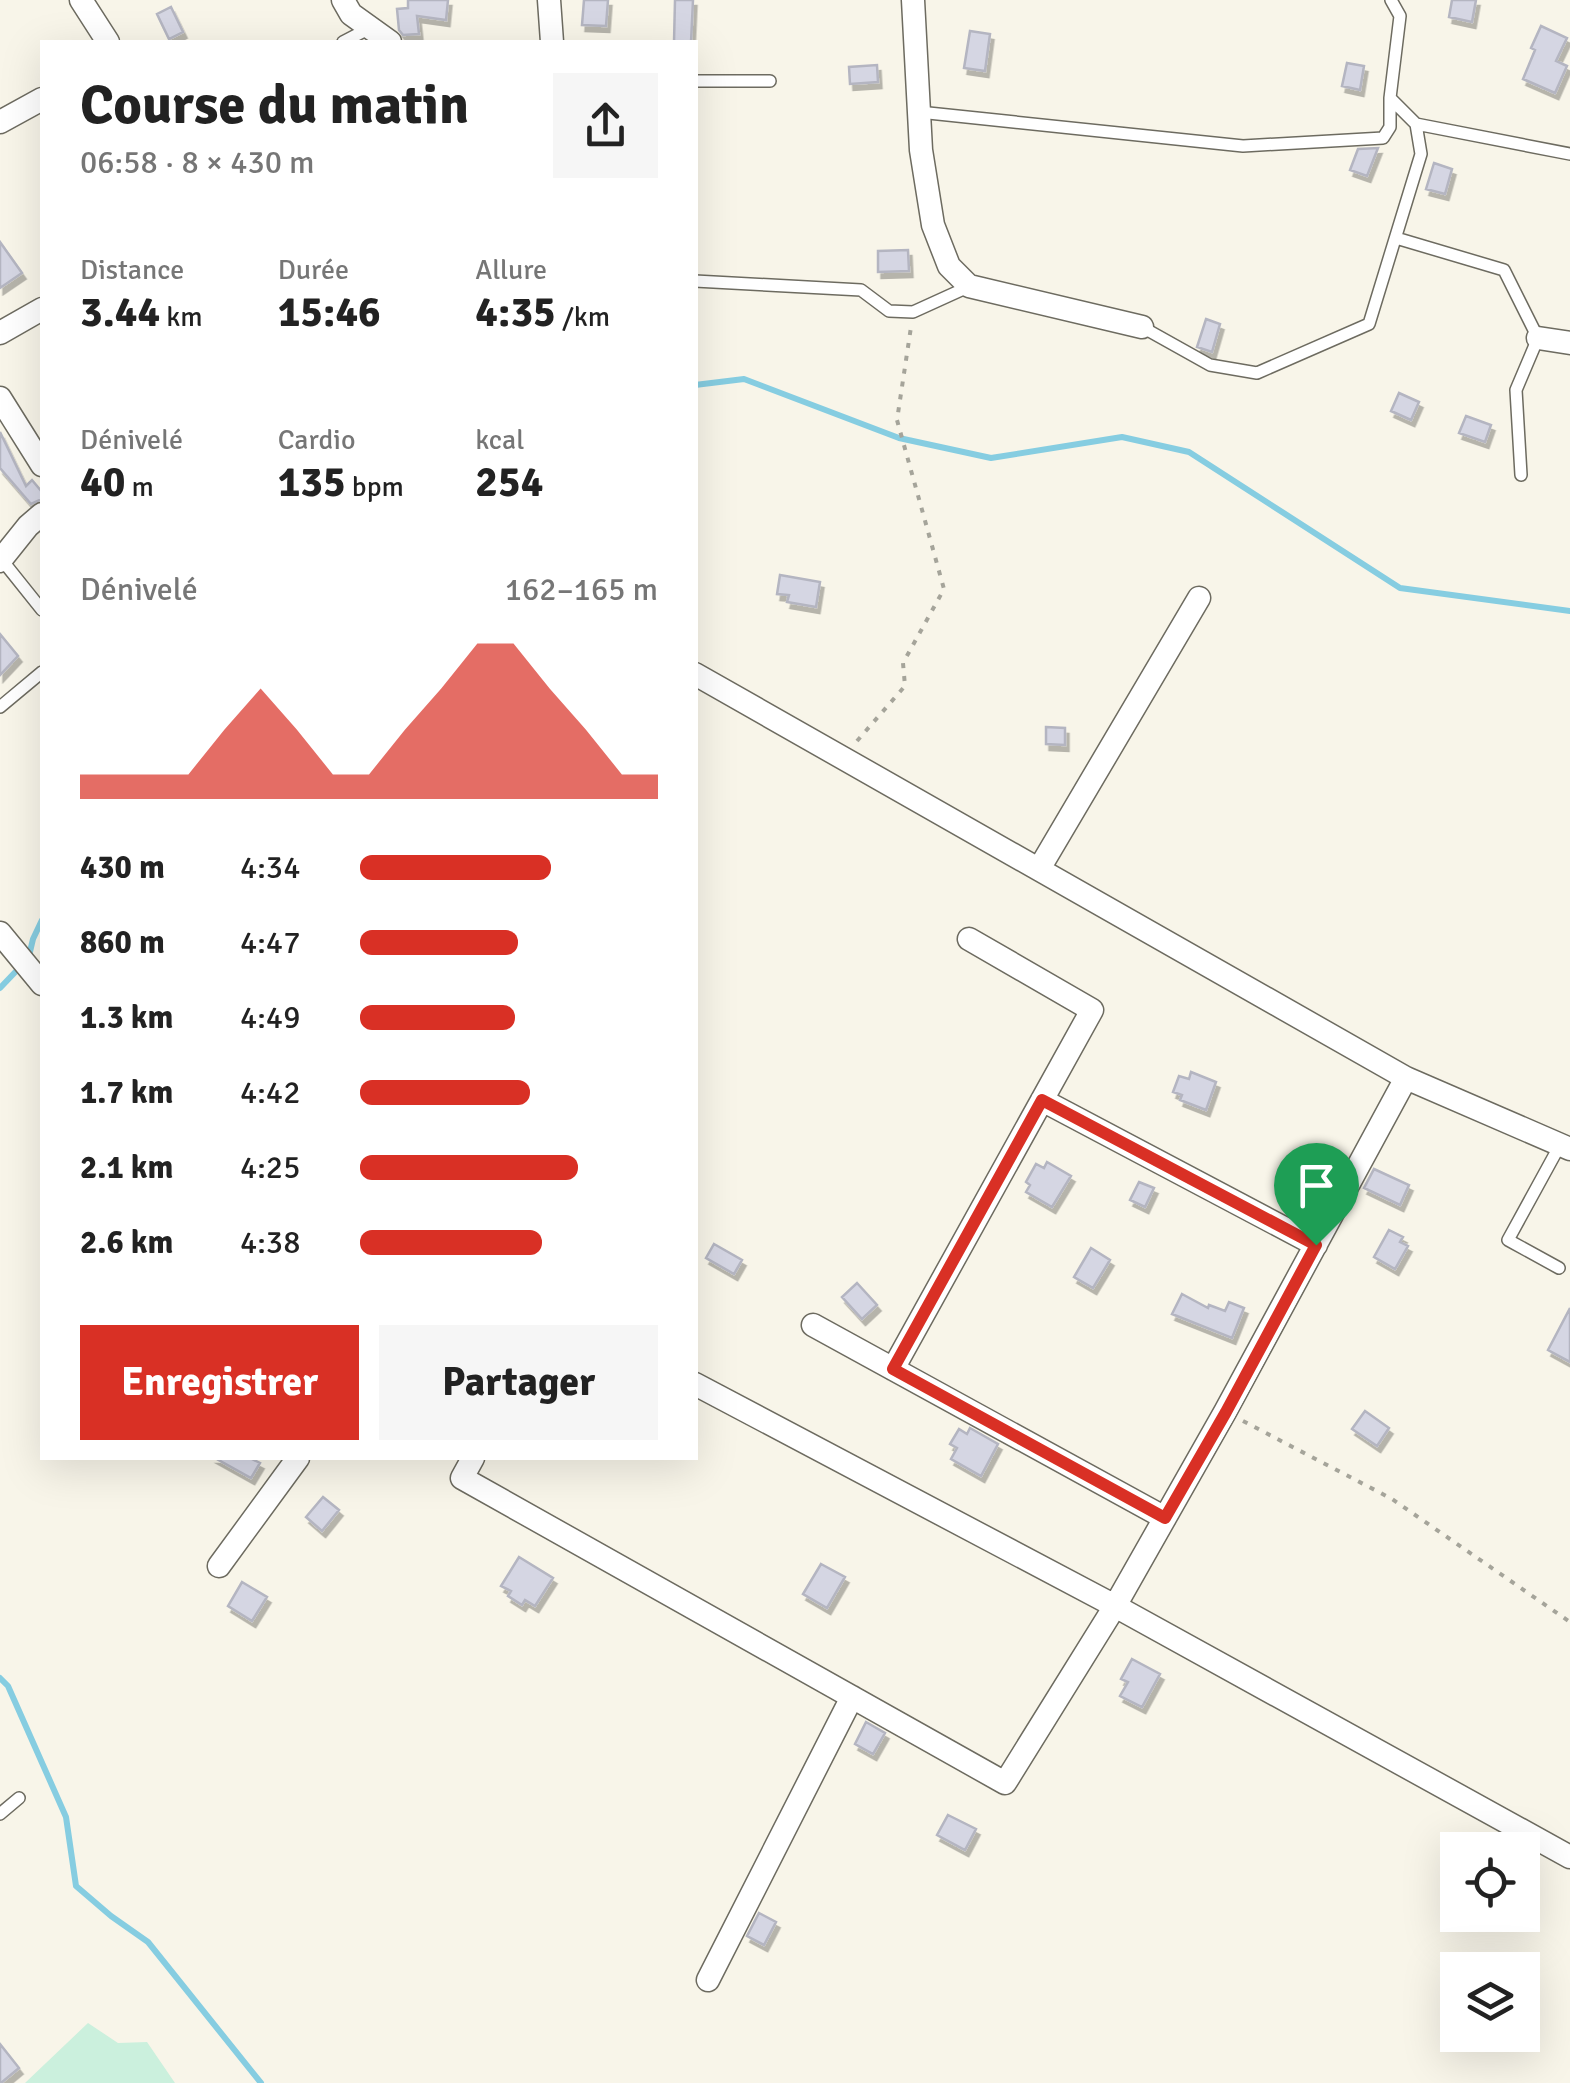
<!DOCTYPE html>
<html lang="fr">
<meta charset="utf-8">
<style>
:root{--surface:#fff;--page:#f6f6f6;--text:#222;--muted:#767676;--accent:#d93025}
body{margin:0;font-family:Signika,sans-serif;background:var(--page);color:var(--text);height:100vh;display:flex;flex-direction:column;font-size:38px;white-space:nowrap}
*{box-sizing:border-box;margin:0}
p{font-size:32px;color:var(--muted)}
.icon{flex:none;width:55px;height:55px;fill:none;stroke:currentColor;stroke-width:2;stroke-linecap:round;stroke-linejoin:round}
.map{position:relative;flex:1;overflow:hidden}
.panel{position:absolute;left:40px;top:40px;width:658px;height:1420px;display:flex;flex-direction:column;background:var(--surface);border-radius:0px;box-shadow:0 10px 40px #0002}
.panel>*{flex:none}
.controls{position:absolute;left:1440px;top:1832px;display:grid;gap:20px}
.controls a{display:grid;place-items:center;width:100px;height:100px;border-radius:0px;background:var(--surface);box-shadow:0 10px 40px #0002;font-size:50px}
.pin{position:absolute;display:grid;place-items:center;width:85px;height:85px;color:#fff;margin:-102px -42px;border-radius:50% 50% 50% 0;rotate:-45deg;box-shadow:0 0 10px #0007}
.pin .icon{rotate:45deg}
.round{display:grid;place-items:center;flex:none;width:105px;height:105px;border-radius:0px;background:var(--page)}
.head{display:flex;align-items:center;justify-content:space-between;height:170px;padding:0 40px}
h1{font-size:55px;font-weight:700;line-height:75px}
.metrics{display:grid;grid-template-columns:repeat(3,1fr);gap:15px;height:170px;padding:10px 40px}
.metrics div{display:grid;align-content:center}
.metrics b{font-size:42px;font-weight:700}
.metrics small{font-size:28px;font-weight:400}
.metrics p{font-size:28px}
.chart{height:280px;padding:20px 40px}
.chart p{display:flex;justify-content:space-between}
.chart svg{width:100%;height:180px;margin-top:10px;fill:var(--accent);opacity:.7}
.primary-button{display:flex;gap:20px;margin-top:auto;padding:20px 40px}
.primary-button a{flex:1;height:115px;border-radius:0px;background:var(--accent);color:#fff;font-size:40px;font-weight:700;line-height:115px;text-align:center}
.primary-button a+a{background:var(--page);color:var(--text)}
ul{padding:0 40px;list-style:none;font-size:32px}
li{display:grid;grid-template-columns:160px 120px 1fr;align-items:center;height:75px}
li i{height:25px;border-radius:12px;background:var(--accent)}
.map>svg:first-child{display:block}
.green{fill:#cbf0dd}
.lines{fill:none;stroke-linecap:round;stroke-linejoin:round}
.stream{stroke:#86cde1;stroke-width:6}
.building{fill:#d5d6e3;stroke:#b4b5c1;stroke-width:2.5;filter:url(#shadow)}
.service-casing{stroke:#6d6b60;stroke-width:14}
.minor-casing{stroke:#6d6b60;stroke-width:25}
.path{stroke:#a5a49a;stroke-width:4;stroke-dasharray:5 8;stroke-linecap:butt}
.service{stroke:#fff;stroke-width:11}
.minor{stroke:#fff;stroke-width:22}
.route-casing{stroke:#fff;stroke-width:20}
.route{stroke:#d93025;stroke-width:12}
</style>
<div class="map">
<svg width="1570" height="2083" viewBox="0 0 1570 2083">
<defs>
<filter id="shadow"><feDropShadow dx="3.5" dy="6" stdDeviation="0" flood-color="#0004"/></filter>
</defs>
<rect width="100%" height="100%" fill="#f8f5e9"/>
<path class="green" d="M88 2023 118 2043 147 2042 175 2083H25Z"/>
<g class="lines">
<path class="stream" d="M695 385 744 379 899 438 991 458 1122 437 1189 452 1400 588 1570 611
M29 956 33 939 42 920
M0 988 21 966
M0 1678 8 1686 66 1817 76 1886 111 1916 148 1942 261 2083"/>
</g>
<path class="building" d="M408 0H448L446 20 417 16 419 34 403 35 399 30 397 9 408 8Z
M584 0H608L606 26 582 25Z
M675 0H693L691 42H674Z
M1452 0H1476L1472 22 1449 17Z
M171 7 183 32 169 39 157 14Z
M1541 26 1567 38 1556 61 1567 66 1555 93 1523 79 1535 50 1531 48Z
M970 31 990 34 985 71 964 68Z
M1347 63 1364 66 1360 90 1342 86Z
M877 65 878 82 850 84 849 67Z
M1378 148 1367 176 1350 170 1358 149Z
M1434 163 1452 169 1445 194 1426 189Z
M0 242 22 273 0 288Z
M908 250 909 271 878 272V251Z
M1206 319 1220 324 1212 352 1197 347Z
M1399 393 1419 402 1411 420 1391 411Z
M1466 416 1491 425 1485 442 1459 433Z
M0 432 26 486 32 480 42 492V499L31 504 0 468Z
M780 575 820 582 816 607 787 602 789 595 777 594Z
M0 634 18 656 0 675Z
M1046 727 1065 728V745L1046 744Z
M1191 1072 1216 1082 1206 1110 1180 1100 1182 1095 1173 1092 1179 1076 1189 1079Z
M1047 1162 1071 1176 1052 1207 1026 1192 1030 1185 1026 1182 1036 1164 1044 1168Z
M1374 1169 1409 1185 1400 1205 1364 1188Z
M1139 1182 1154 1188 1145 1207 1130 1200Z
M1389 1230 1403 1237 1400 1242 1408 1246 1395 1269 1374 1257Z
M714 1244 742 1260 734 1274 706 1258Z
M1091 1248 1110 1260 1093 1288 1074 1277Z
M857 1283 877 1305 862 1319 842 1297Z
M1182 1294 1208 1308 1209 1305 1225 1311 1229 1302 1244 1308 1232 1338 1172 1314Z
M1570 1308V1362L1548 1350Z
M1365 1411 1389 1428 1377 1446 1352 1429Z
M970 1428 998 1444 981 1476 951 1459 957 1448 950 1444 959 1429 967 1434Z
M215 1458H250L260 1463 251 1478Z
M323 1497 339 1510 322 1531 306 1517Z
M519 1557 553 1578 535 1606 525 1600 522 1605 508 1596 511 1591 501 1586Z
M821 1564 845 1577 827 1608 803 1594Z
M242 1582 267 1597 252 1621 228 1606Z
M1132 1659 1160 1674 1142 1707 1120 1696 1128 1682 1121 1679Z
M866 1722 885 1733 873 1754 855 1744Z
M948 1815 976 1829 965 1850 937 1835Z
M759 1913 776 1922 764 1945 747 1936Z
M0 2044 19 2068 1 2083H0Z"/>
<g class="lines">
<defs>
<path id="service" d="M343 42 368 29
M695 81H770
M919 112 1243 146 1383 138 1390 127V98
M1416 124 1570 154
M1396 238 1504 270 1538 338 1516 390 1521 475
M695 281 861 290 889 311 913 312 968 287
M1142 327 1210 365 1257 373 1369 324 1421 154 1416 124 1390 98 1400 16 1391 0
M2 560 42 610
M0 707 42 672
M1559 1268 1508 1240 1560 1145
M0 1814 19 1798"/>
<path id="minor" d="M81 0 108 42
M343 0 351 14 390 42
M549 0 552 42
M913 0 921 150 933 225 949 266 969 286 1142 327
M0 122 42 99
M0 333 42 309
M1538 338 1570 343
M0 398 42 465
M0 561 28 526 42 514
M695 674 1406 1078 1570 1149
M1039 869 1199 598
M0 933 42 984
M1042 1100 1316 1245
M813 1325 1165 1518
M893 1369 1092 1010 969 939
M695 1384 1115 1606 1570 1857
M473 1458 462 1478 1005 1783 1115 1606 1225 1412 1406 1078
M219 1566 298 1458
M708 1980 852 1697"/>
</defs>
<use href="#service" class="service-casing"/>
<use href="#minor" class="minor-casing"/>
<path class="path" d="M857 741 905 686 903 663 944 589 897 420 911 327
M1243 1421 1392 1499 1570 1622"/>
<use href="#service" class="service"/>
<use href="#minor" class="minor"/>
</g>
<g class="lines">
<defs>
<path id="route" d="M1042 1100 1316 1245 1226 1412 1165 1518 893 1369Z"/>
</defs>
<use href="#route" class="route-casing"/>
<use href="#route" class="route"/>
</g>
</svg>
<div class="controls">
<a><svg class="icon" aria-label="locate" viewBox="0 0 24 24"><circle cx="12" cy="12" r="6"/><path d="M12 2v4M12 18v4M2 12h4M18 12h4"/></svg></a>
<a><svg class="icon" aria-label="layers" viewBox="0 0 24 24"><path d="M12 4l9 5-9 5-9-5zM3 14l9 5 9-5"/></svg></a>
</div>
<div class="pin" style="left:1316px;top:1245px;background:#1e9e55"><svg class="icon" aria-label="arrive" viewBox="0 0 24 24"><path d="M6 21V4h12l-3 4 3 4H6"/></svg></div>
<section class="panel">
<div class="head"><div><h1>Course du matin</h1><p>06:58 · 8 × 430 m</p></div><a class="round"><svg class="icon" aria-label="share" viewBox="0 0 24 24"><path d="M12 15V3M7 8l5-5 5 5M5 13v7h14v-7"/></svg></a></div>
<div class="metrics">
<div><p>Distance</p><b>3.44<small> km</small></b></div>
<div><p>Durée</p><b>15:46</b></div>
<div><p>Allure</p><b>4:35<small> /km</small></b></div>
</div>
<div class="metrics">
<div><p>Dénivelé</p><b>40<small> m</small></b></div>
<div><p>Cardio</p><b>135<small> bpm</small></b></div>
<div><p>kcal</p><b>254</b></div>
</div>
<div class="chart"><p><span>Dénivelé</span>162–165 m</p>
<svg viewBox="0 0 160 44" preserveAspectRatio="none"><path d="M0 44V38L10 38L20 38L30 38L40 27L50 17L60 27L70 38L80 38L90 27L100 17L110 6L120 6L130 17L140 27L150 38L160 38V44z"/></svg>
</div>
<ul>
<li><b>430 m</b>4:34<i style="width:64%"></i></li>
<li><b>860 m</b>4:47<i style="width:53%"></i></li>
<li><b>1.3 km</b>4:49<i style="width:52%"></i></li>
<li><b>1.7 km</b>4:42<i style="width:57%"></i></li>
<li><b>2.1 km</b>4:25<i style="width:73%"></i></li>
<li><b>2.6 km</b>4:38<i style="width:61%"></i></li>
</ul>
<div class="primary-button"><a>Enregistrer</a><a>Partager</a></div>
</section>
</div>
